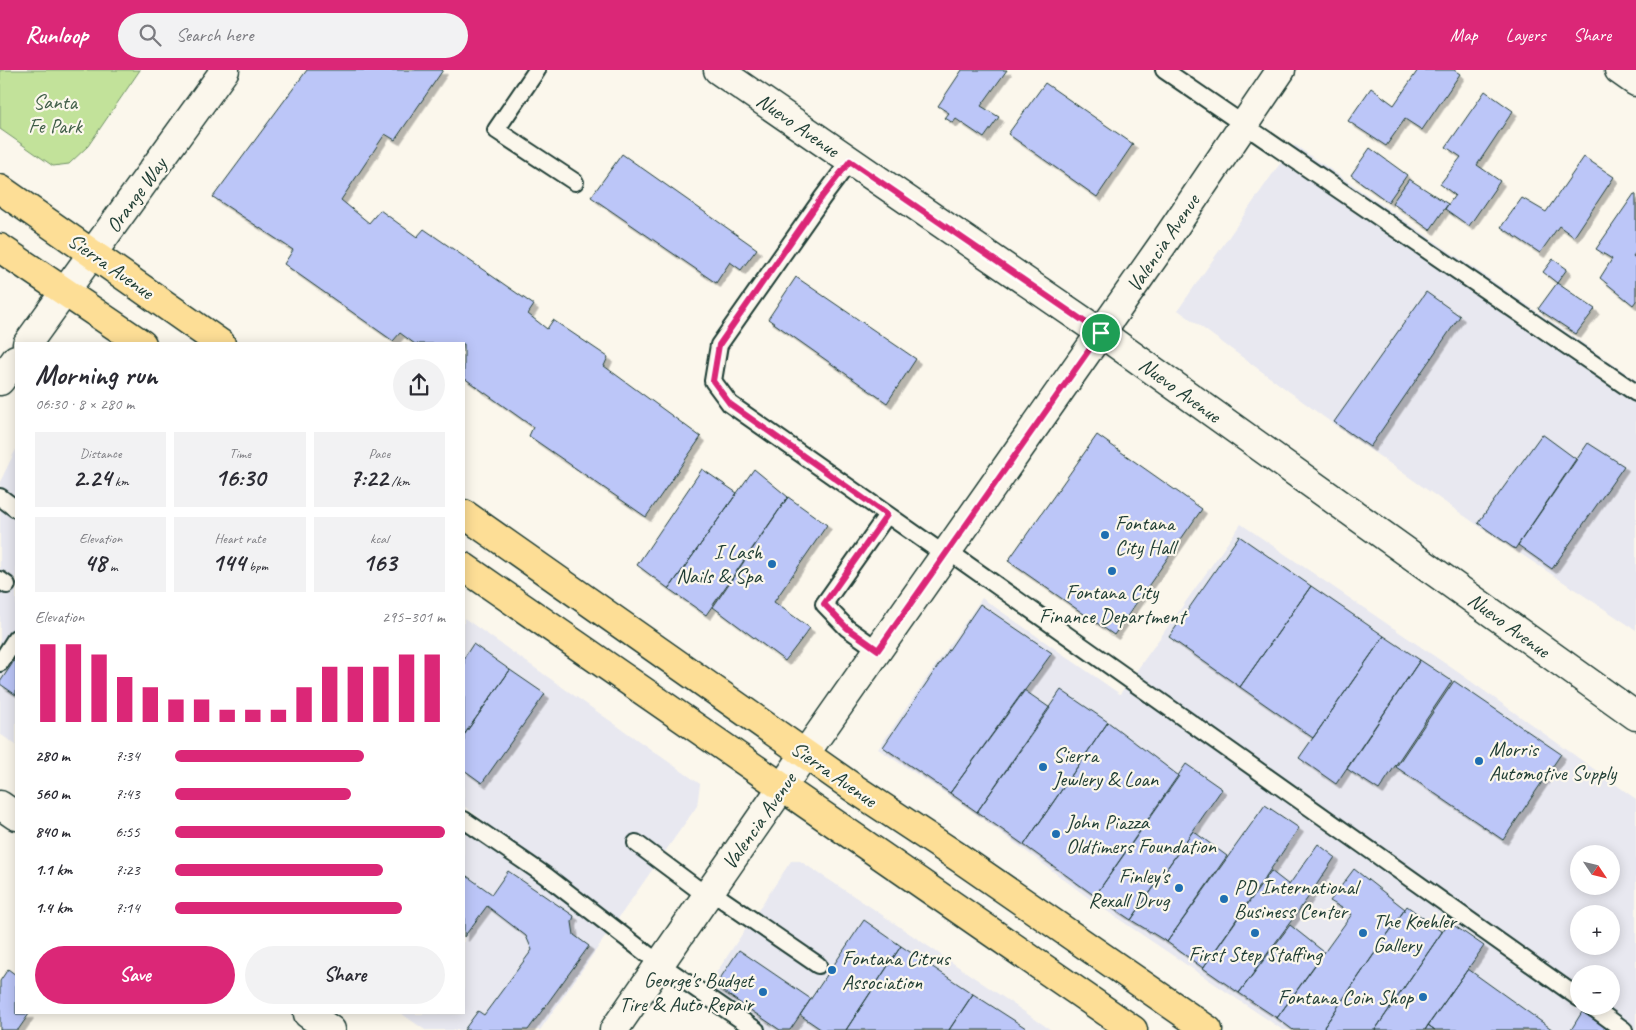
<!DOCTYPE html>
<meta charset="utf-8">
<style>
:root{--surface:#fff;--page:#f2f2f3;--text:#2b2b33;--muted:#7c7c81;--accent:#db2777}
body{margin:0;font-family:Caveat,sans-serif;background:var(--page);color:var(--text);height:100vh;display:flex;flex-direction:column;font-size:19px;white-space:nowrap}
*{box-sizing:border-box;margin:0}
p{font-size:16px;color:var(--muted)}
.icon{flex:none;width:28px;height:28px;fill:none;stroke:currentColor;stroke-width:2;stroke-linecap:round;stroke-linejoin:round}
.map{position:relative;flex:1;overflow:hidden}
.drawer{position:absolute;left:15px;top:272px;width:450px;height:672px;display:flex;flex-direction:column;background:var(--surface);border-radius:0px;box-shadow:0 2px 12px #0003}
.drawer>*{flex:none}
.needle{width:32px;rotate:125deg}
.buttons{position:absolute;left:1570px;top:775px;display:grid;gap:10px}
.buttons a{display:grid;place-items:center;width:50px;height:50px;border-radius:50%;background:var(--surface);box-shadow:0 2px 12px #0003;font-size:25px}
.pin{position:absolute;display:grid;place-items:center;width:42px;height:42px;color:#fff;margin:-21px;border:2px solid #fff;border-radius:50%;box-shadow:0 1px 5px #0007}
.round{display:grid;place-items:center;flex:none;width:52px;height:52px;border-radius:26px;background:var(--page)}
.overview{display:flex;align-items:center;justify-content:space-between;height:85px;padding:0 20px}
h1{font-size:28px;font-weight:800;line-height:38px}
.metrics{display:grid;grid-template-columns:repeat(3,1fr);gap:8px;height:85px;padding:5px 20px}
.metrics div{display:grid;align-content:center;border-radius:0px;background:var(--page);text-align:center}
.metrics b{font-size:25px;font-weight:800}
.metrics small{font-size:14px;font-weight:400}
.metrics p{font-size:14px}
.chart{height:140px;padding:10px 20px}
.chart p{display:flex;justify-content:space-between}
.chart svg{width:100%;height:90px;margin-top:5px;stroke:var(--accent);stroke-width:6}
.cta{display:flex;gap:10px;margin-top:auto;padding:10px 20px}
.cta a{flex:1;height:58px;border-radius:30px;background:var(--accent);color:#fff;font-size:20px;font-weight:800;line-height:58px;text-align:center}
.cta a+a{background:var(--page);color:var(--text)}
ul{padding:0 20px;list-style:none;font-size:16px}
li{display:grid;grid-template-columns:80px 60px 1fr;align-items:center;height:38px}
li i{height:12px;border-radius:6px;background:var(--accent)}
header{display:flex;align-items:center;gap:30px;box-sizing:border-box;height:70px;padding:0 25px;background:var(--accent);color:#fff}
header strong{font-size:24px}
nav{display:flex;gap:28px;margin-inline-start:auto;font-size:18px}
.search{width:350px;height:45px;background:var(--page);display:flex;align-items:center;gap:12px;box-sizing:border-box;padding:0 18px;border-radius:28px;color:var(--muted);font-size:19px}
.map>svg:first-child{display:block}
.built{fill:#e8e8f0;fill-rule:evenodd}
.green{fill:#c2e29a;stroke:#709067}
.building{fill:#bcc6f8;stroke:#1f3d34;filter:url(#shadow)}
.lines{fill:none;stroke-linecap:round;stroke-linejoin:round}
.lane-casing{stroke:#1f3d34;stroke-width:20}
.street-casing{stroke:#1f3d34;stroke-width:31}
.secondary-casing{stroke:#1f3d34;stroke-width:31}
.primary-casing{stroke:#1f3d34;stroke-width:31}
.lane{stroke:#fbf7ec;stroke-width:16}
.street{stroke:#fbf7ec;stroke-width:28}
.secondary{stroke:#fbf7ec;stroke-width:28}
.primary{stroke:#fdde96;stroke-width:28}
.route-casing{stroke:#fff;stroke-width:10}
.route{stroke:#db2777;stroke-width:6}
.poi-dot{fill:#1f6fb2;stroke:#fbf7ec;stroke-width:2}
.labels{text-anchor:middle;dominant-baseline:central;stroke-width:4.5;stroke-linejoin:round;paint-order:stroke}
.park-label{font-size:21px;fill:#405e48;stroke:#fbf7ec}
.street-label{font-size:21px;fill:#1f3d34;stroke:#fbf7ec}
.poi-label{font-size:21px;fill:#1f3d34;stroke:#fbf7ec;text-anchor:start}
</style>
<header>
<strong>Runloop</strong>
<div class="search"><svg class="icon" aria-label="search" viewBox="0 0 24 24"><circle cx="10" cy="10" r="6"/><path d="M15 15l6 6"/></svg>Search here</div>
<nav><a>Map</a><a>Layers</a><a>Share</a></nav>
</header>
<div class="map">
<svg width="1636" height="960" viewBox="0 0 1636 960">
<defs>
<filter id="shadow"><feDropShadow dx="4.5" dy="4.5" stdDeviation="0" flood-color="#0004"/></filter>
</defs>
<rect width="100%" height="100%" fill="#fbf7ec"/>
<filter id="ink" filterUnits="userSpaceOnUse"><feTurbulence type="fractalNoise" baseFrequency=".02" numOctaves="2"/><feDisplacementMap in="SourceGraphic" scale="10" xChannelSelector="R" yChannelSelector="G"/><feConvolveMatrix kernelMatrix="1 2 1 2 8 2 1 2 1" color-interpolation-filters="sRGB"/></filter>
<g filter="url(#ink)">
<path class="built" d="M1295 75 1636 310V560L1483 459 1332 353 1178 240 1276 99Z
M16 379V675L0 664V412Z
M1241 454 1462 605 1636 729V960H1283L1098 835 968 738 878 679 982 528 1120 624ZM1579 784H1611V816H1579ZM1579 844H1611V876H1579ZM1579 904H1611V936H1579Z
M464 548 700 714 697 736 540 960H425L402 944H464V738L485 752 464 736Z
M791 791H800L872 838 1051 960H762L704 921Z"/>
<path class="green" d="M0 0H140L88 76 69 94 53 96 0 59Z"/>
<path class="building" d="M307 0H443L395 70 385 64 341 130 369 153 380 140 417 167 424 159 534 235 528 244 547 259 553 250 608 287 604 296 701 367 646 447 529 366 533 357 464 308V274H415L400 263 393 271 284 194 293 180 213 127Z
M962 0H1007L981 36 999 47 984 68 956 49 953 53 945 48 949 43 938 36Z
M1418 0H1454L1460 4 1422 60 1405 49 1386 76 1348 51 1371 18 1394 35Z
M1045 13 1133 74 1097 127 1008 64Z
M1485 21 1513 41 1477 95 1500 111 1469 156 1445 139 1455 125 1440 114 1461 87 1446 77Z
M1370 78 1407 105 1388 132 1351 105Z
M622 84 757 179 741 200 730 192 716 213 591 127Z
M1584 87 1614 107 1574 167 1559 156 1540 183 1501 157 1522 128 1546 142Z
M1409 109 1448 134 1430 160 1392 133Z
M1634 124 1636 125V182L1633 186 1636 189V231L1633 235 1600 208 1612 189 1596 179Z
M1553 189 1567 199 1557 213 1543 202Z
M796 207 916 289 887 333 768 249Z
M1557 213 1595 239 1576 264 1538 239Z
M1426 222 1460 246 1370 377 1334 352Z
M1542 364 1576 389 1515 479 1478 453Z
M1097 365 1202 439 1114 565 1008 491Z
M1588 373 1624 396 1552 499 1518 475Z
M702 399 737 423 669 519 637 495Z
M754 399 788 427 706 545 669 519Z
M788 427 827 455 774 532 810 558 785 591 713 537Z
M1239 466 1311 516 1240 617 1169 567Z
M1311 516 1384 566 1313 668 1240 617Z
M980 534 1052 583 950 723 883 677Z
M1384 566 1420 590 1336 714 1299 688Z
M473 574 510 600 464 665V588Z
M16 588V625L0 614V612Z
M1420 590 1452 611 1379 720 1347 699Z
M510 600 545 624 482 713 464 700V665Z
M1454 611 1561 684 1503 770 1396 697Z
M1024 620 1050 638 977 742 950 723Z
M1061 620 1108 652 1024 775 977 742Z
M1108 652 1179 706 1095 826 1024 775Z
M1186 694 1222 719 1131 850 1095 826Z
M1265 735 1299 758 1203 898 1167 872Z
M1193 761 1227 786 1167 872 1131 850Z
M1318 774 1335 787 1307 829 1239 923 1203 898 1271 801 1289 815Z
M1354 799 1405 839 1322 960H1293L1277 948 1352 844 1330 831Z
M508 801 574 846 572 852 574 865 589 876 528 960H464L478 941 484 945 532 880 526 866 487 836 464 867V804L492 824Z
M1407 836 1442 862 1375 960H1322Z
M864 850 901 876 846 960H822L800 945Z
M1449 852 1484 876 1425 960H1375Z
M1290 855 1324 882 1277 948 1239 923Z
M901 876 973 924 949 960H846Z
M739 880 811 929 790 960H780L715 916Z
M8 899 16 905V944H29L18 960H0V911Z
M1468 899 1553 960H1435L1428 955Z
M973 924 1029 960H949Z
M1582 942 1610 960H1571Z
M1428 955 1435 960H1425Z"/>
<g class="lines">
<defs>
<path id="lane" d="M537 0 496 60 575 112
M1164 0 1636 323
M850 91 823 127 719 275 713 311 730 334 945 485
M0 427 16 439
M948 481 1579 928
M0 510 7 515
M878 580 847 558 824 534 887 445
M0 593 16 568
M464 750 546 806 660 894 756 960
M636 773 707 826
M710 821 818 895
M1591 936 1624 960"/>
<path id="street" d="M718 0 1101 263 1636 646
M1619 0 1636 12
M0 735 16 746
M308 944 331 960
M614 960 805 684 1163 174 1281 0"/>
<path id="secondary" d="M27 274 225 0
M0 311 16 289"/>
<path id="primary" d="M0 119 221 274
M0 178 142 274
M464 444 855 719 958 787 1208 960
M464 497 1133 960"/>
</defs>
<use href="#lane" class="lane-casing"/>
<use href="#street" class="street-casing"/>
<use href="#secondary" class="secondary-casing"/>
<use href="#primary" class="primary-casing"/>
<use href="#lane" class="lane"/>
<use href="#street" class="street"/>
<use href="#secondary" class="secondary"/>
<use href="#primary" class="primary"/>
</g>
</g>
<g class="lines" filter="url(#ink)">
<defs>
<path id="route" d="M850 91 1101 263 878 580 847 558 824 534 887 445 730 334 713 311 719 275 822 127Z"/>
</defs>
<use href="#route" class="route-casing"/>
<use href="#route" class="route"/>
</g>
<g class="poi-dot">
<circle cx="1105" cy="465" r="5"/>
<circle cx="772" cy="494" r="5"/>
<circle cx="1112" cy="501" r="5"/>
<circle cx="1479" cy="691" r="5"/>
<circle cx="1043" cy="697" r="5"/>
<circle cx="1056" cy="764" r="5"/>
<circle cx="1179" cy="818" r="5"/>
<circle cx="1224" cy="829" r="5"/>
<circle cx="1255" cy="863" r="5"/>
<circle cx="1363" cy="863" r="5"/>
<circle cx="832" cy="900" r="5"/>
<circle cx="763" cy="922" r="5"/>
<circle cx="1423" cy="927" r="5"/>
</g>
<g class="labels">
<g class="park-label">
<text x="55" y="32">Santa<tspan x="55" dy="24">Fe Park</tspan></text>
</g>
<g class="street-label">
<text transform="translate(798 55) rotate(35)">Nuevo Avenue</text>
<text transform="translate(136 125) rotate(-54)">Orange Way</text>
<text transform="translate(1163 173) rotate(-56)">Valencia Avenue</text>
<text transform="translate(111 196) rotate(35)">Sierra Avenue</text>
<text transform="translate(1180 320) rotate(36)">Nuevo Avenue</text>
<text transform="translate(1509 555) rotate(36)">Nuevo Avenue</text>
<text transform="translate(834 704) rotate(35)">Sierra Avenue</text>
<text transform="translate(759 751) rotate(-55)">Valencia Avenue</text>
</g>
<g class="poi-label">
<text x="1115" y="453">Fontana<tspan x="1115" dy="24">City Hall</tspan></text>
<text x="762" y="482" text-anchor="end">I Lash<tspan x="762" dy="24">Nails &amp; Spa</tspan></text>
<text x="1112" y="522" text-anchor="middle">Fontana City<tspan x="1112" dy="24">Finance Department</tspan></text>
<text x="1489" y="679">Morris<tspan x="1489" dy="24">Automotive Supply</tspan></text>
<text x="1053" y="685">Sierra<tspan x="1053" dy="24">Jewlery &amp; Loan</tspan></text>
<text x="1066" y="752">John Piazza<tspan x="1066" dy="24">Oldtimers Foundation</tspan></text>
<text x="1169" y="806" text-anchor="end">Finley's<tspan x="1169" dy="24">Rexall Drug</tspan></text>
<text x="1234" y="817">PD International<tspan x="1234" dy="24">Business Center</tspan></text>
<text x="1373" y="851">The Koehler<tspan x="1373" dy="24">Gallery</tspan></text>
<text x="1255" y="884" text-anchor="middle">First Step Staffing</text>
<text x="842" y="888">Fontana Citrus<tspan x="842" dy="24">Association</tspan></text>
<text x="753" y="910" text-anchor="end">George's Budget<tspan x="753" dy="24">Tire &amp; Auto Repair</tspan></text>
<text x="1413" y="927" text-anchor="end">Fontana Coin Shop</text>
</g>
</g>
</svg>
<div class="buttons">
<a><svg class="needle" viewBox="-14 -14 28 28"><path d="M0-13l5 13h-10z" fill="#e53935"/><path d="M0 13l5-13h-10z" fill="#7c7c81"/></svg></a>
<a>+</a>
<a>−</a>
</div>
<div class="pin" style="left:1101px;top:263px;background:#1e9e55"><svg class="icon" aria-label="arrive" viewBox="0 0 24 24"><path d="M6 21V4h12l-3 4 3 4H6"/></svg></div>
<section class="drawer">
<div class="overview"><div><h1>Morning run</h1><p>06:30 · 8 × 280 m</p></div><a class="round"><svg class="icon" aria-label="share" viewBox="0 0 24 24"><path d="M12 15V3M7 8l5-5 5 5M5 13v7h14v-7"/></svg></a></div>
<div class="metrics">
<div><p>Distance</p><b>2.24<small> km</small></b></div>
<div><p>Time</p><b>16:30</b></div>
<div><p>Pace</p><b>7:22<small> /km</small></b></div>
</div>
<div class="metrics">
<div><p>Elevation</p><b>48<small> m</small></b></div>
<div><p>Heart rate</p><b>144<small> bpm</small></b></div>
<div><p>kcal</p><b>163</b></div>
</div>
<div class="chart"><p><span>Elevation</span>295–301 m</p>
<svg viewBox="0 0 160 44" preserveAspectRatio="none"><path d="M5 44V6M15 44V6M25 44V11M35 44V22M45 44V27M55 44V33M65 44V33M75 44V38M85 44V38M95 44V38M105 44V27M115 44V17M125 44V17M135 44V17M145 44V11M155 44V11"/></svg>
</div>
<ul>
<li><b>280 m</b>7:34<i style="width:70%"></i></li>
<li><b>560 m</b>7:43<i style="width:65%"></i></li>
<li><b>840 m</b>6:55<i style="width:100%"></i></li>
<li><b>1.1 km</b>7:23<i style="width:77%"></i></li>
<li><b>1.4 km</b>7:14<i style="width:84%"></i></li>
</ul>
<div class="cta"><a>Save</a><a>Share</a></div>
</section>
</div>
